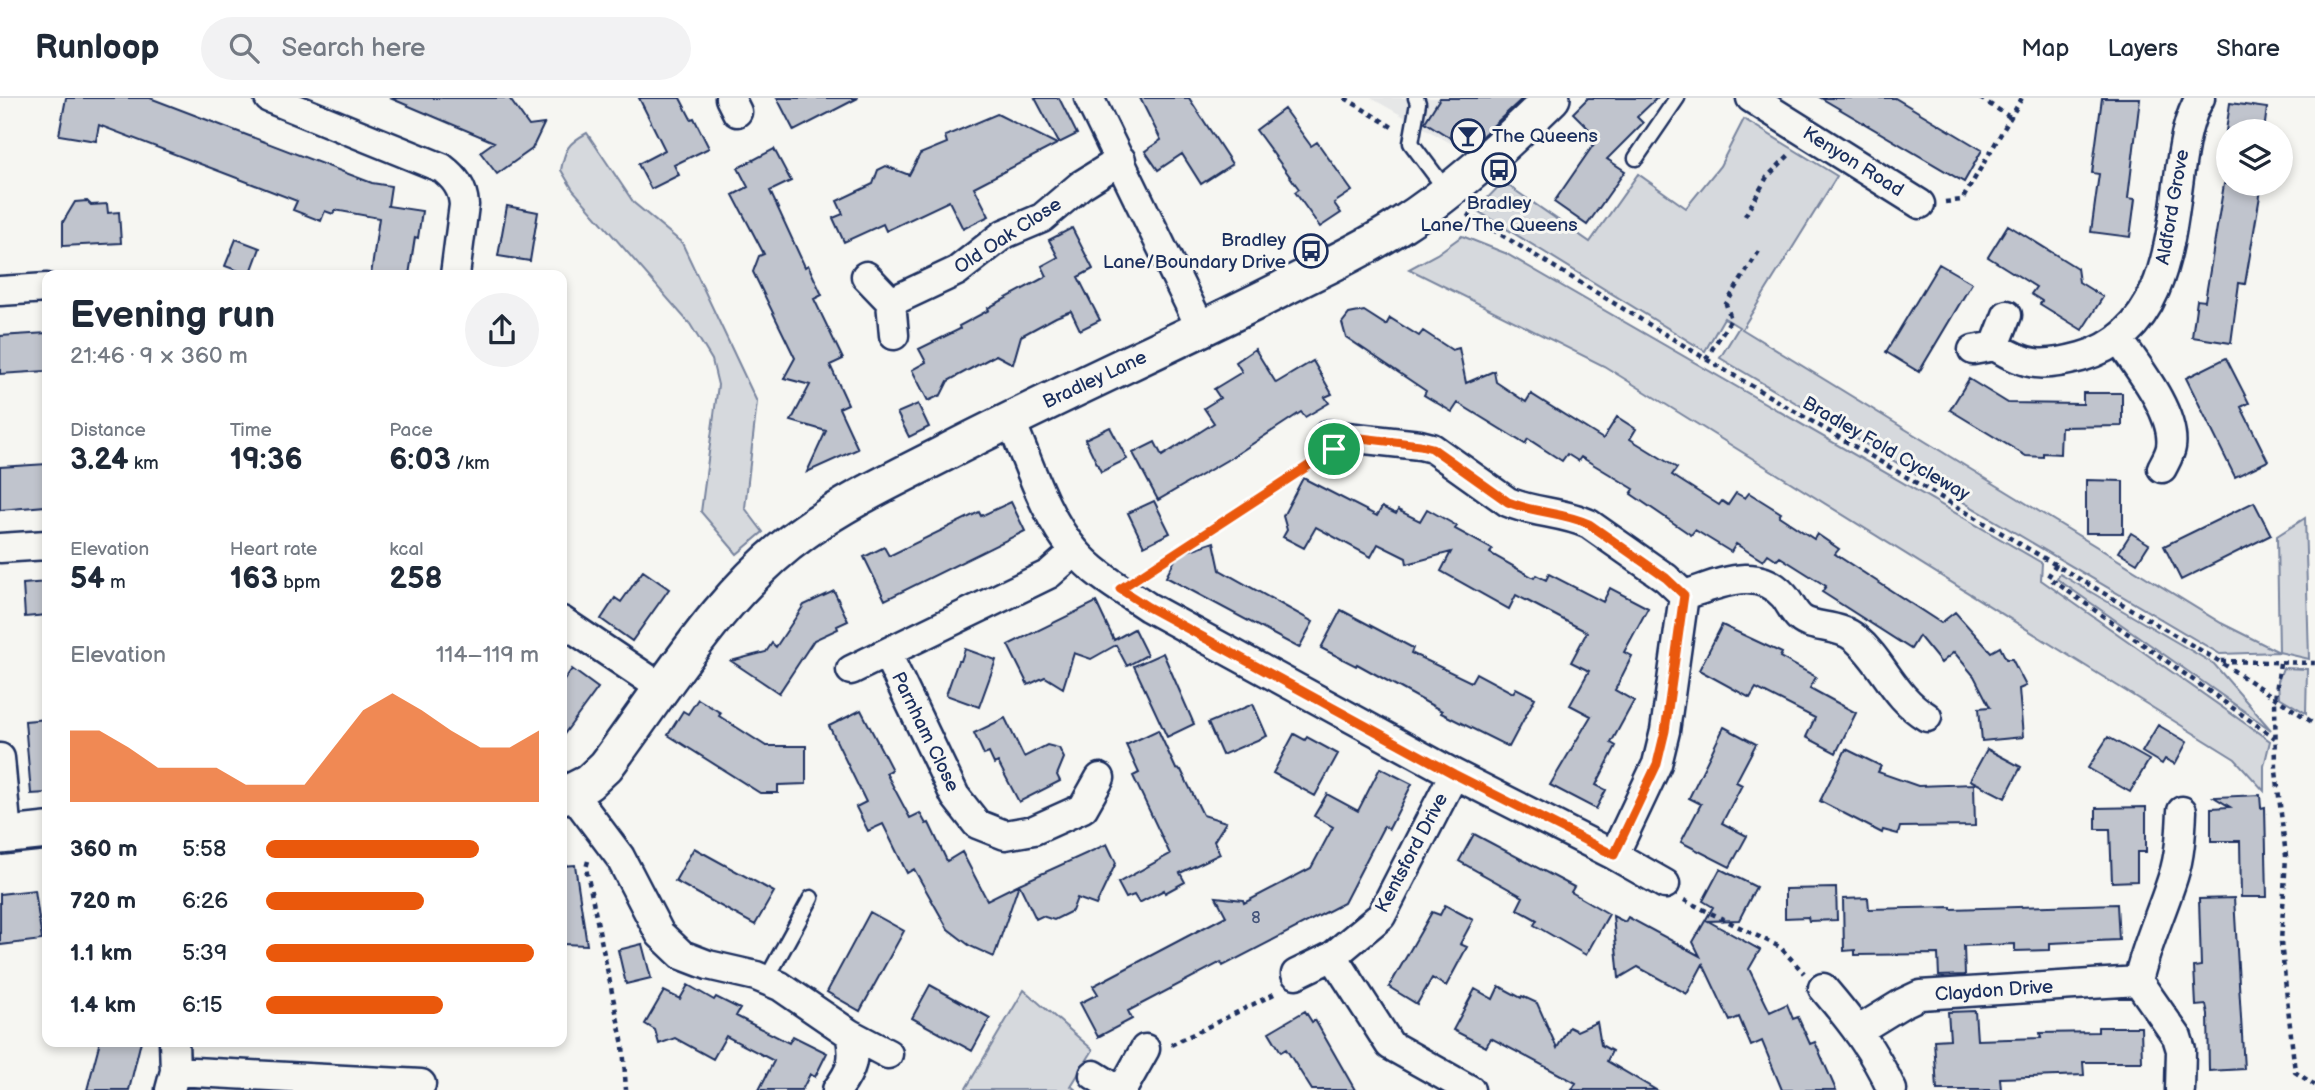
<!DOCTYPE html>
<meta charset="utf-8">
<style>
:root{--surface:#fff;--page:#f2f2f3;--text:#1f2937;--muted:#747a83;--line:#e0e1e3;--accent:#ea580c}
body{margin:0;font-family:"Balsamiq Sans",sans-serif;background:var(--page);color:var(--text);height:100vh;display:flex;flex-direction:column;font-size:26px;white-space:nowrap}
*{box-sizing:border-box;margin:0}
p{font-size:23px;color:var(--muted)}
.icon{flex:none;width:38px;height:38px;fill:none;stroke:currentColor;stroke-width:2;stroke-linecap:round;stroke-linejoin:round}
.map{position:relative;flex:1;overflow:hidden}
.side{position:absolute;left:42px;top:172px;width:525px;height:777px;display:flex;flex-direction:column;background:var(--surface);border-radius:14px;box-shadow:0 4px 10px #0003}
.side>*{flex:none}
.fabs{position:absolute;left:2216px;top:21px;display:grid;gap:14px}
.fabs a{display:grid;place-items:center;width:77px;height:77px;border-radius:50%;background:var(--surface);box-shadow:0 4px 10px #0003;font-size:35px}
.pin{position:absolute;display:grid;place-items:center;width:60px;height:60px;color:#fff;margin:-30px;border:4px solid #fff;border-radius:50%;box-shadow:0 2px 7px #0007}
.round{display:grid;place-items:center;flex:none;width:74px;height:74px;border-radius:37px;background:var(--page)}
.summary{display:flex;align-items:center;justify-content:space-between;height:119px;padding:0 28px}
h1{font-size:38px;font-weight:800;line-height:52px}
.stats{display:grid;grid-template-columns:repeat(3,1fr);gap:10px;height:119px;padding:7px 28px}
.stats div{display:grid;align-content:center}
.stats b{font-size:30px;font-weight:800}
.stats small{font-size:19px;font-weight:400}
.stats p{font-size:19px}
.chart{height:196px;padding:14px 28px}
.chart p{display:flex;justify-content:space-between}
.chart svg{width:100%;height:126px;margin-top:7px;fill:var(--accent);opacity:.7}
ul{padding:0 28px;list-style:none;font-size:23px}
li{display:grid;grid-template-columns:112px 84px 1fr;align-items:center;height:52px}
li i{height:18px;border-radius:9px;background:var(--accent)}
header{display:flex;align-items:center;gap:42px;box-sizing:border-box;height:98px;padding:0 35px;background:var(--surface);border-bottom:2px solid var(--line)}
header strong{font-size:33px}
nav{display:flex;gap:38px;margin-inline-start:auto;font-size:24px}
.search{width:490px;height:63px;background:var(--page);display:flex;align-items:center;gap:18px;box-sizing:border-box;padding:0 24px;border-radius:38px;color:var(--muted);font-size:26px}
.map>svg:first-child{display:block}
.built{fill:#e6e7e7}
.green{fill:#d6d9dd;stroke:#78849e;stroke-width:2}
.building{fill:#c0c4cd;stroke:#1b2f5e;stroke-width:2}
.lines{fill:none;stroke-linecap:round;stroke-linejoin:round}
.service-casing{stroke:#1b2f5e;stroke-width:19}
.minor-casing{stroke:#1b2f5e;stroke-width:33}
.tertiary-casing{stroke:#1b2f5e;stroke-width:40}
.path{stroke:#1b2f5e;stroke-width:4.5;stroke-dasharray:5 5;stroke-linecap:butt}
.service{stroke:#f6f6f2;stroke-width:14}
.minor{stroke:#f6f6f2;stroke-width:28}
.tertiary{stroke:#f6f6f2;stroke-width:35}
.route-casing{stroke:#fff;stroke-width:14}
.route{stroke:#ea580c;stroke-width:9}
.labels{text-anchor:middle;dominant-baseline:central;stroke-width:6;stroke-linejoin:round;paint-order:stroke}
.number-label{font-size:16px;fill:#44547a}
.poi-label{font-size:19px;fill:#1b2f5e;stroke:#f6f6f2;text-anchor:start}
.street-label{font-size:19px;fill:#1b2f5e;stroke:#f6f6f2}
</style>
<header>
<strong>Runloop</strong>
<div class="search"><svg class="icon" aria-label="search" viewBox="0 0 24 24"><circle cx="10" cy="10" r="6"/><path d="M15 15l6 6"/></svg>Search here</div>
<nav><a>Map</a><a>Layers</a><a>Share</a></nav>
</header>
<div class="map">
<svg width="2315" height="992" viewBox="0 0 2315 992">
<rect width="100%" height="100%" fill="#f6f6f2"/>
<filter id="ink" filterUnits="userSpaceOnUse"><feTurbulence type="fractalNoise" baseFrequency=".0143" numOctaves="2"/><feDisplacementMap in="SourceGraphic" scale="14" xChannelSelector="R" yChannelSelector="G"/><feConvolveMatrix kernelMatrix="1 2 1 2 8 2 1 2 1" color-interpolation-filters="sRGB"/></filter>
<g filter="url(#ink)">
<path class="built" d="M1371 0H1493V2L1513 14 1468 55Z"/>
<path class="green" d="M1744 21 1837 78 1742 231 2221 525 2279 554 2277 438 2305 420 2309 561 2279 554 2220 556 1720 260 1739 229 1724 220 1705 253 1476 112 1503 84 1590 144 1638 76 1686 110 1720 68Z
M587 35 634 105 682 145 757 304 745 410 763 434 737 456 701 414 718 287 712 262 690 226 573 92 561 72C565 51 568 45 587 35Z
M1462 138 1505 155 2042 465 2041 482 2270 643 2264 668V693L2235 661 1604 268 1409 171 1437 156Z
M2060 476 2214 566 2271 632 2057 481Z
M2283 570 2307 571 2306 615 2279 599 2278 583Z
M1024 892 1093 952 1071 988 1076 992H965Z"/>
<path class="building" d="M66 0H150L372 85 391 88 388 108 422 113 418 140 415 139 409 177H371L379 120 335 112 333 116 325 113 321 123 293 112 297 103 99 27 96 43 59 37Z
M390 0H509L529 28 544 26 532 51 497 76 480 54 494 44Z
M639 0H680L691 21 694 20 709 50 674 67 679 77 651 91 638 66 665 52Z
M777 0H858L794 33Z
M1035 0H1059L1077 36 1059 45Z
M1140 0H1189L1232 66 1201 86 1182 56 1158 72 1145 53 1161 42Z
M1440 0H1523L1468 51 1425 24Z
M1588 0H1657L1637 19 1643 25 1607 61 1625 73 1587 127 1554 104 1598 40 1573 15Z
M1821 0H1895L1982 52 1964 84Z
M2102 0H2140L2128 100 2135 101 2130 139 2091 134 2099 76 2092 75Z
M2230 5 2267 10 2264 33H2226Z
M1284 11 1311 48 1317 44 1352 93 1334 105 1341 115 1320 129 1295 94 1299 91 1256 32Z
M997 16 1057 46 974 89 989 118 963 131 949 103 886 133 883 126 844 144 833 120 843 116 837 103 873 86 878 72 886 68 909 77 920 56 947 45 945 38Z
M774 51 791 83 770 93 805 169 808 167 822 197 814 201 843 261 830 267 848 306 839 310 858 351 807 374 826 333 791 323 810 287 784 280 795 260 753 174 759 158 764 156 733 97 748 89 738 70Z
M2224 86H2262L2245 186 2239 185 2231 245 2192 239 2197 202 2205 203Z
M87 103 91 107 107 106 108 115 119 114 121 145 63 148V124L75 104Z
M507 108 538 114 530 163 498 158Z
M2008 127 2077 170 2079 184 2103 199 2082 232 2040 206 2042 203 2031 196 2036 189 1988 159Z
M1072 130 1093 171 1078 179 1100 222 1080 232 1071 213 1056 219 1021 238 1013 266 996 257 948 283 941 297 928 303 912 272 926 264 919 251 960 231 959 228 989 212 988 210 1047 178 1042 168 1058 159 1049 142Z
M236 141 260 150 250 177 225 168Z
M1939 166 1972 185 1919 274 1886 254Z
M1364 213 1386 227 1390 220 1419 238 1423 233 1452 252 1459 250 1466 285 1494 273 1496 284 1526 304 1531 296 1603 341 1617 319 1636 331 1630 341 1677 370 1672 377 1719 407 1722 403 1728 407 1736 395 1745 400 1749 395 1781 415 1779 418 1814 441 1817 436 1839 451 1835 456 1941 525 1955 514 1991 554 2000 549 2006 561H2012L2026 588 2019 591 2023 639 1982 643 1979 610 1990 609 1974 578 1954 554 1941 565 1919 538 1911 551 1822 494 1826 488 1780 459 1777 462 1768 456 1763 463 1736 446 1731 454 1695 432 1691 437 1631 396 1634 391 1581 359 1578 363 1567 356 1562 363 1528 341 1525 346 1458 305 1452 314 1424 297 1426 293 1346 239 1342 225 1349 216Z
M47 235V273L0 276V238Z
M1255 251 1276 285 1313 263 1332 296 1325 299 1329 305 1305 319 1301 314 1234 358 1158 402 1133 355 1155 344 1162 358 1214 325 1204 310 1220 300 1214 291 1242 274 1236 264Z
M2226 260 2249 305 2241 309 2268 363 2235 379 2186 280Z
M1969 281 2008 305 2083 306V295H2122V328L2061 329 2060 356 2043 355V359L2026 358 1950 312Z
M918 306 929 329 909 339 897 315Z
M1110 329 1127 361 1101 374 1085 341Z
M47 366 45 408 0 412V369Z
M1303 380 1377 418 1382 409 1396 416 1398 412 1420 423 1427 411 1457 428 1455 431 1492 451 1490 455 1534 480 1536 477 1546 482 1549 476 1603 504 1610 490 1648 510 1624 554 1632 558 1615 592 1634 603 1611 645 1616 648 1596 687 1606 692 1596 711 1550 687 1591 618 1570 607 1589 573 1571 564 1587 534 1516 497 1509 511 1441 473 1451 454 1407 466 1406 460 1378 446 1371 459 1316 429 1304 450 1283 439 1287 432 1283 418Z
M2086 382 2123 383V435H2086Z
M1154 403 1170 435 1144 448 1128 415Z
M1011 404 1025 433 885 502 864 459 884 449 889 458 979 414 981 418Z
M2254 404 2271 437 2181 482 2164 448Z
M2131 435 2149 446 2137 465 2119 454Z
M1214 444 1220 472 1313 524 1299 550 1166 479 1178 456Z
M643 473 669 491 632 543 601 521 615 500 621 504Z
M47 484V517L25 519 23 486Z
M834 493 848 523 837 528 838 531 814 542 779 595 731 563 766 554 772 545 776 549 804 507Z
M1096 504 1114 542 1134 531 1147 557 1127 568 1116 547 1091 561 1074 555 1063 590 1045 579 1028 587 1008 547Z
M1341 512 1413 550 1411 555 1471 584 1476 575 1513 595 1516 590 1535 600 1509 649 1441 615 1442 613 1357 566 1356 568 1321 550Z
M1722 527 1782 555 1780 559 1816 579 1810 590 1856 615 1836 655 1806 639 1815 620 1756 590 1750 600 1699 572Z
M965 551 996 562 979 609 946 597 958 563H961Z
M1163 555 1194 626 1167 639 1134 568Z
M572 571 598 590 562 639V585Z
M698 601 721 615 719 618 766 648H806V686L778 687V695H760L668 637 683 613 688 616Z
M1253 606 1267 638 1222 657 1208 625Z
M861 612 892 672 886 675 910 720 920 715 926 726 929 725 947 763 962 754 987 802 1019 786 994 859 970 848 948 831 914 771 907 775 883 726 868 733 856 709 866 704 829 628Z
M1005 620 1024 659 1047 647 1059 650 1064 660 1057 677 1060 683 1019 704 998 664 994 666 989 655 984 657 974 635Z
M47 621V695L31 696 25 623Z
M2158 627 2187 644 2175 666 2165 661 2162 666 2142 654Z
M1724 629 1756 646 1736 684 1742 687 1722 725 1747 738 1730 769 1681 744 1701 706 1689 700Z
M1158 632 1176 671 1181 672 1203 717 1226 724 1214 743 1220 756 1180 775 1185 784 1165 795 1164 792 1139 805 1134 797 1126 800 1118 785 1170 756 1133 678 1139 675 1126 647Z
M1294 636 1305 642 1307 639 1338 656 1315 698 1273 675Z
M2108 639 2149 662 2130 694 2088 670Z
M1846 651 1881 668 1878 674 1918 688 1974 686 1975 728 1900 729 1898 736 1883 732 1882 735 1820 703Z
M1987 651 2021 669 2005 700 1970 682Z
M1380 670 1412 686 1389 731 1384 728 1344 805 1223 868 1221 864 1128 913 1132 921 1098 939 1080 905 1098 896 1093 888 1226 818 1216 799 1243 802 1244 805 1311 770 1333 729 1314 718 1327 696 1358 713Z
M2260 697 2261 710 2265 709 2267 799H2241L2240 743H2211V710L2230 709 2214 699Z
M2146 709V754H2137V783L2112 784 2110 731H2096V710Z
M1474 736 1574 789 1571 794 1609 816 1586 857 1534 827 1537 822 1517 811 1523 799 1459 763Z
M1107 746 1116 765 1096 807 1077 800 1072 813 1054 822 1042 818 1036 821 1019 786Z
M694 750 774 794 755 827 675 783Z
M575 767 587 847 562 846V768Z
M1720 771 1756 789 1739 822 1708 823 1760 852 1749 871 1770 914 1787 906 1793 921 1798 919 1810 946 1815 944 1836 992H1782L1762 943 1751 948 1739 919 1730 923 1703 866 1687 896 1638 869 1619 880 1613 818 1625 824 1628 819 1700 858 1693 844 1713 809 1703 803Z
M1836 790 1837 822 1809 823 1808 819 1785 820V791Z
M35 792 42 842 0 847V796Z
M1868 800 1869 811 1951 809V811L2117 806 2119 842 2050 845V852L2015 853V846L1964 848 1965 877 1939 878 1938 856 1855 857V852L1844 853 1843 801Z
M2234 800 2244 971 2209 973 2208 916 2206 907 2196 908 2195 888 2194 869 2201 868 2199 801Z
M1445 807 1473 822 1460 846 1467 849 1446 888 1432 880 1417 906 1389 889 1432 814 1440 817Z
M870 814 904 833 860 913 827 894Z
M642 846 651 880 626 886 618 852Z
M688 887 714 902 716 899 740 911 736 918 789 945 793 938 827 955 815 979 810 976 802 992H759L774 963 726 938 713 961 675 940 659 946 655 932 645 926 664 893 680 901Z
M930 887 990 920 972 953 912 920Z
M1499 888 1521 900 1522 898 1537 905 1557 950 1569 929 1577 933 1597 924 1601 947 1612 953 1607 963 1656 992H1572L1576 985 1491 940 1486 949 1453 932 1475 891 1493 901Z
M1305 913 1312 924 1315 922 1355 992H1312L1286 951 1281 954 1269 934Z
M1975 913 1977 942 2041 940 2040 935 2098 934V929H2141L2142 964H2083L2084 977 2000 980 2001 992H1937L1934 942 1950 941 1948 914Z
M100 943H141L129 992H87Z"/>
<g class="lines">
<defs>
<path id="service" d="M1416 0 1418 5 1411 45 1447 93
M1636 60 1677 0
M766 882 811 800"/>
<path id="minor" d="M269 0 442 70C455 80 463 90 464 107L455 177
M730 0 737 14
M1089 0 1202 232
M1751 0 1920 106
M866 178 891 204 894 237
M0 193 47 190
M891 204 957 173 1004 136 1042 120 1081 87 1121 62
M2119 242C2137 268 2176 316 2171 349 2170 356 2165 364 2162 370
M1995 248C2028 269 2044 269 2081 259 2165 236 2170 144 2180 72 2184 47 2187 22 2200 0
M1973 252 1995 248 2007 217
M1010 321C1028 363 1045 419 1075 453 1095 477 1123 492 1148 509L1454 676 1614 757 1665 786
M1328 337 1420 347 1432 350 1508 404C1534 415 1563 414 1589 426L1666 480 1684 497
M0 450 47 447
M1684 497C1718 487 1756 466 1784 498 1790 505 1793 514 1800 520 1812 531 1839 526 1855 540 1883 563 1893 599 1927 619
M562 523 663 591
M887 556 955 698 977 726 1005 737 1034 732 1083 710 1100 680
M851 572 1049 476 1075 453
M0 660 7 737
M1454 676 1381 818 1333 858 1390 947 1470 992
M572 695 620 759 660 836 682 857 708 867 756 878 780 888 850 936 888 956
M1614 757 1657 666 1665 633 1684 497
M1296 876 1333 858
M1823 890C1852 924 1873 951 1892 992
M1859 932 1903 905 1920 897 2138 883
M175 973 421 986
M1094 977 1118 992
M170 992 175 973 174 943
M837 992C852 972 856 961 850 936
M1122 992 1145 951
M2180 992 2181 952 2177 939 2138 883C2146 847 2162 814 2173 779 2180 758 2181 735 2182 713"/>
<path id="tertiary" d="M562 698 588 685 606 668C666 588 722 492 804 434 847 403 896 380 943 356 1053 299 1167 249 1278 193 1318 172 1360 154 1398 129 1455 93 1504 47 1552 0
M0 738 47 733"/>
</defs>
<use href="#service" class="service-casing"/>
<use href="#minor" class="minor-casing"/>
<use href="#tertiary" class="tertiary-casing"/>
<path class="path" d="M1345 0 1392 29
M1980 0 2010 19
M1945 104 1962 102 2022 0
M1467 116 1706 261 2219 563 2315 626
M1745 118 1767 79 1791 55
M1706 261 1731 221 1726 206 1759 153
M2056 466 2048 479 2275 640
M1144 475 1318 361
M2221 563 2315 565
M2280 565 2275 601 2276 673 2286 758 2281 844 2295 974 2315 987
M588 763 586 770 623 947 626 992
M1684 802 1780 849 1804 875
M1171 947 1276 895"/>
<use href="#service" class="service"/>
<use href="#minor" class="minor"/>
<use href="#tertiary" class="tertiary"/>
</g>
</g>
<g class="lines" filter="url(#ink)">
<defs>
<path id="route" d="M1344 338 1420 347 1432 350 1508 404C1534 415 1563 414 1589 426L1666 480 1684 497 1665 633 1657 666 1614 757 1454 676 1148 509 1120 491 1334 351Z"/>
</defs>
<use href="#route" class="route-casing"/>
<use href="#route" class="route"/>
</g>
<defs>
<symbol id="bar-ring" viewBox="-11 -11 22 22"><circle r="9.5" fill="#f6f6f2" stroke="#1b2f5e" stroke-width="1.5"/><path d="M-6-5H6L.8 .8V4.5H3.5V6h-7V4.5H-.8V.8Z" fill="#1b2f5e"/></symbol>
<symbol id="bus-ring" viewBox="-11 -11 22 22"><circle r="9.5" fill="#f6f6f2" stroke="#1b2f5e" stroke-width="1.5"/><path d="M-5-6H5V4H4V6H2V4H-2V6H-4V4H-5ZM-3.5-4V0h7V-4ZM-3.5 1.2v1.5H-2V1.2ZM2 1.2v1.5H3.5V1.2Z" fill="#1b2f5e"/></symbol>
</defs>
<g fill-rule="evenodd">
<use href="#bar-ring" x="1449" y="19" width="38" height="38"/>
<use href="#bus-ring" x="1480" y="53" width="38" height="38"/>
<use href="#bus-ring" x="1292" y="134" width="38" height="38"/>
</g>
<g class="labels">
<g class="number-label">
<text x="1256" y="820">8</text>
</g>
<g class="poi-label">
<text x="1492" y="38">The Queens</text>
<text x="1499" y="105" text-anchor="middle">Bradley<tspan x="1499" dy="22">Lane/The Queens</tspan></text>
<text x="1286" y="142" text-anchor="end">Bradley<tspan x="1286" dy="22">Lane/Boundary Drive</tspan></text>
</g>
<g class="street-label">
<text transform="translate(1853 64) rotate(32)">Kenyon Road</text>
<text transform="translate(2173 109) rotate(-80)">Aldford Grove</text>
<text transform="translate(1008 138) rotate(-33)">Old Oak Close</text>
<text transform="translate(1095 282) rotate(-25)">Bradley Lane</text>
<text transform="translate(1886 351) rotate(30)">Bradley Fold Cycleway</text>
<text transform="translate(925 634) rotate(64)">Parnham Close</text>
<text transform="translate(1412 755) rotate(-62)">Kentsford Drive</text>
<text transform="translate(1994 893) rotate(-4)">Claydon Drive</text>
</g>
</g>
</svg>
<div class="fabs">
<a><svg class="icon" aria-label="layers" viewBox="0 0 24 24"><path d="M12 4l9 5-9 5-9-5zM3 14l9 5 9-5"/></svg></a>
</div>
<div class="pin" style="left:1334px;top:351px;background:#1e9e55"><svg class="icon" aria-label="arrive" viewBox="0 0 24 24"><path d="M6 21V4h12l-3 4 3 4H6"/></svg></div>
<section class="side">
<div class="summary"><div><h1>Evening run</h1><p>21:46 · 9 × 360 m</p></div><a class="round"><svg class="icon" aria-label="share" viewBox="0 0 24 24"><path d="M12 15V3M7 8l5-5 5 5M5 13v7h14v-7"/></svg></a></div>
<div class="stats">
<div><p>Distance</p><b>3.24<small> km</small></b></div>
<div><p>Time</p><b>19:36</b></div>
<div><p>Pace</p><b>6:03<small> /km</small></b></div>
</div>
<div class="stats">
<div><p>Elevation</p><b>54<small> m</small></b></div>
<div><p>Heart rate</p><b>163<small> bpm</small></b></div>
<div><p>kcal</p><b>258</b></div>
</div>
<div class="chart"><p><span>Elevation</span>114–119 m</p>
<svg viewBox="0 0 160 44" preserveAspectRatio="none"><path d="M0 44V19L10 19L20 25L30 32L40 32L50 32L60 38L70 38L80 38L90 25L100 12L110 6L120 12L130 19L140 25L150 25L160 19V44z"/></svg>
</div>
<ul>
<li><b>360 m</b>5:58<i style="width:78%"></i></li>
<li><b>720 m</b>6:26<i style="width:58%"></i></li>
<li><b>1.1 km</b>5:39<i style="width:98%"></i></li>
<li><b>1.4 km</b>6:15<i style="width:65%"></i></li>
</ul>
</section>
</div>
